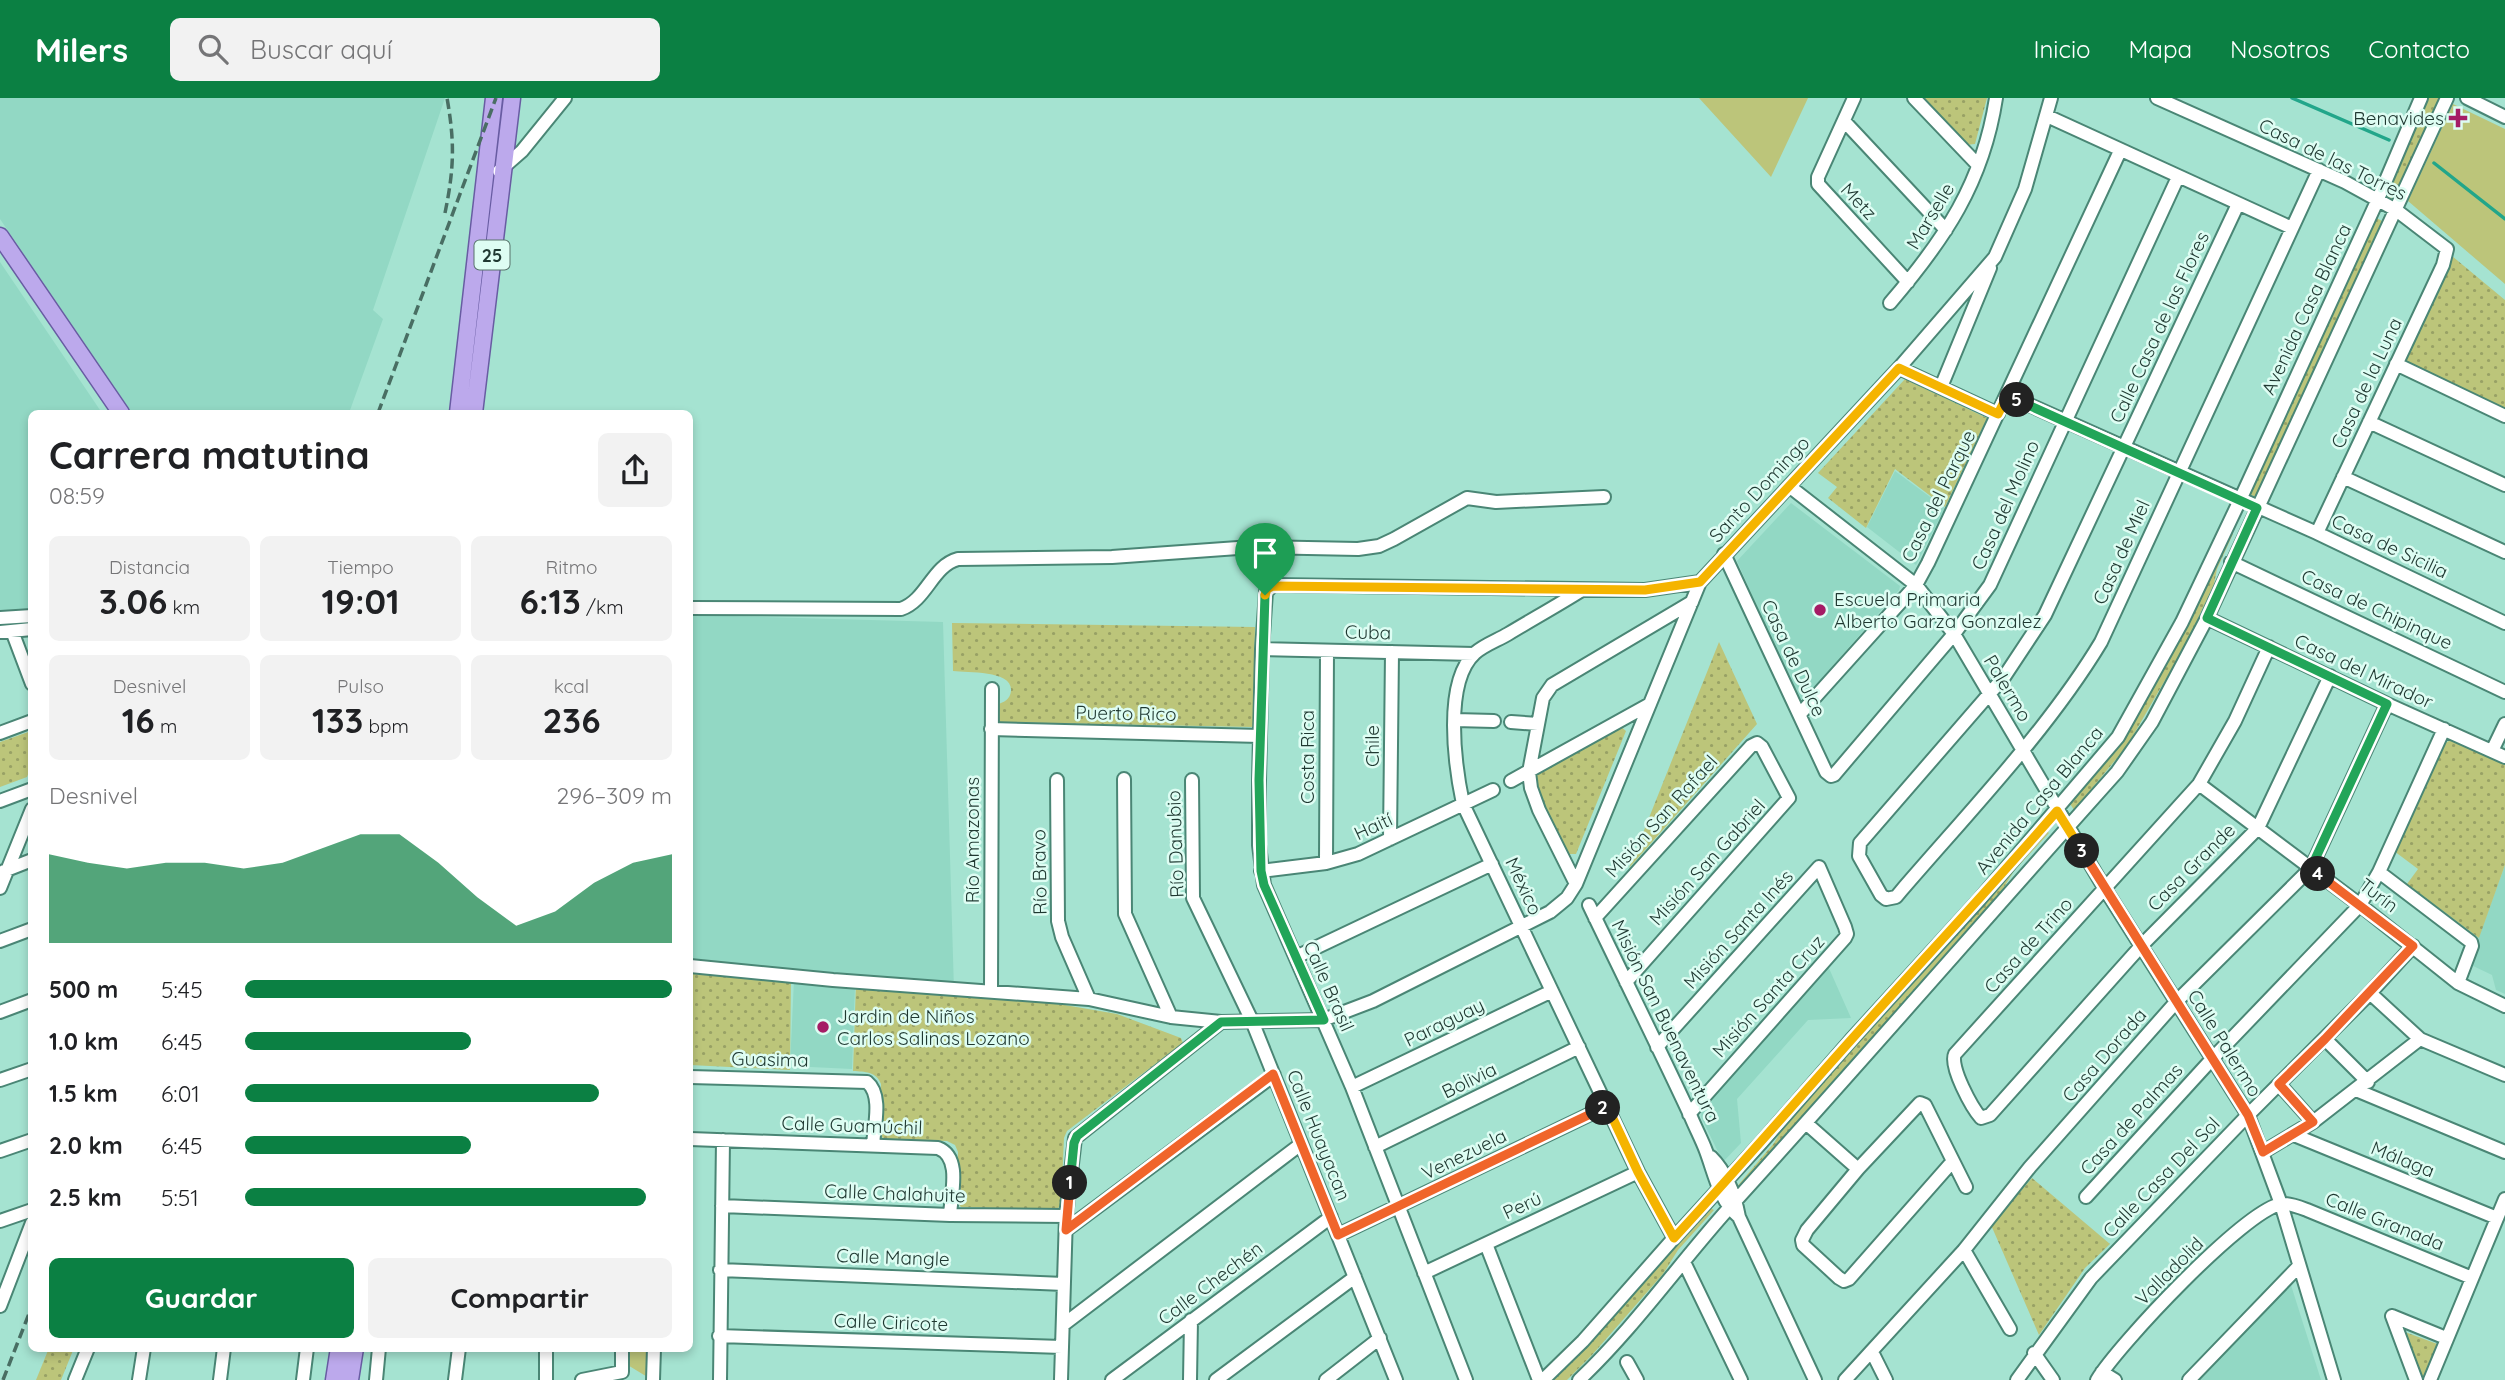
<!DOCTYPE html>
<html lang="es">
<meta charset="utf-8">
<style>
:root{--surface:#fff;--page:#f2f2f2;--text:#202124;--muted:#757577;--accent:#0b8043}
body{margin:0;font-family:Quicksand,sans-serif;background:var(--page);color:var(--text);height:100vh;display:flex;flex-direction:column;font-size:26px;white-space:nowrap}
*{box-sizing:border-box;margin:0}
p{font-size:23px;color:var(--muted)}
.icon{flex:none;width:38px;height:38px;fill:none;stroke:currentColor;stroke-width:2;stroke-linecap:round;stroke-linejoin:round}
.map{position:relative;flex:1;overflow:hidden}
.panel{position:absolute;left:28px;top:312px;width:665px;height:942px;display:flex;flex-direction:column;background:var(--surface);border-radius:10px;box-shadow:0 4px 10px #0003}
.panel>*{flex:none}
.pin{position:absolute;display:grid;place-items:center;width:60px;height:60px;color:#fff;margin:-72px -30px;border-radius:50% 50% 50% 0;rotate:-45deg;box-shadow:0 0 7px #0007}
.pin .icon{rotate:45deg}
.km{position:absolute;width:35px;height:35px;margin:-18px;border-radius:50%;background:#222;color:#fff;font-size:19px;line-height:35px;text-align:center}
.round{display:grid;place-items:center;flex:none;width:74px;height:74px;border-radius:10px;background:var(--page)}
.headline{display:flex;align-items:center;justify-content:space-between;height:119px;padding:0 21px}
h1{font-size:38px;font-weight:700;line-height:52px}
.metrics{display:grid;grid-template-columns:repeat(3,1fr);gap:10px;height:119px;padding:7px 21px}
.metrics div{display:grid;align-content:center;border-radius:10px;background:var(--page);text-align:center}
.metrics b{font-size:35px;font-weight:700}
.metrics small{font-size:19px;font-weight:400}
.metrics p{font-size:19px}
.chart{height:196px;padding:14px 21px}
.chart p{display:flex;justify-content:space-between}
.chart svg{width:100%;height:126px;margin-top:7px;fill:var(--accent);opacity:.7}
.cta{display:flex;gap:14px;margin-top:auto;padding:14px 21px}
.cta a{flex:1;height:80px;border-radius:10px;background:var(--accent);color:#fff;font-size:28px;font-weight:700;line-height:80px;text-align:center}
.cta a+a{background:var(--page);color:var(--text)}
ul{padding:0 21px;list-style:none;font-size:23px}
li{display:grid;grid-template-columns:112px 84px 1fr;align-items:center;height:52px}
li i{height:18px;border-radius:9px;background:var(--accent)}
header{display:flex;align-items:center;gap:42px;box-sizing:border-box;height:98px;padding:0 35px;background:var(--accent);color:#fff}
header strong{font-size:33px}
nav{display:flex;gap:38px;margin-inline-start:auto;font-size:24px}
.search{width:490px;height:63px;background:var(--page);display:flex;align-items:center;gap:18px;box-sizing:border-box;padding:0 24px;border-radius:10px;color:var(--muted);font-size:26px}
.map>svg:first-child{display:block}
.built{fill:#92d8c4}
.green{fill:#bcc57a}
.park{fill:url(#park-dots)}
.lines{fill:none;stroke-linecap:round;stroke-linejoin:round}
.stream{stroke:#22a68a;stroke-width:3.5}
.minor-casing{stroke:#4a8675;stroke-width:16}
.major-casing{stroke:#685ca2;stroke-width:19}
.minor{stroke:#fff;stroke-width:12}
.major{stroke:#bca9ec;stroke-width:16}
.rail{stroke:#496e63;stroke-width:3.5;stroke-dasharray:10 5;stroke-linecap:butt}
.split-1-casing{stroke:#fff;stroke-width:14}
.split-2-casing{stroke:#fff;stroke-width:14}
.split-3-casing{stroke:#fff;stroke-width:14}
.split-4-casing{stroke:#fff;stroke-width:14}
.split-5-casing{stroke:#fff;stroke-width:14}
.split-6-casing{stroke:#fff;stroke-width:14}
.split-1{stroke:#22a559;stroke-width:9}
.split-2{stroke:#f0652b;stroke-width:9}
.split-3{stroke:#f5b400;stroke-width:9}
.split-4{stroke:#f0652b;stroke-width:9}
.split-5{stroke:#22a559;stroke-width:9}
.split-6{stroke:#f5b400;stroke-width:9}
.poi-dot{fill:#a51c65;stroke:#defdf3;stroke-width:2.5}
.labels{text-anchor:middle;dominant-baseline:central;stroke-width:5;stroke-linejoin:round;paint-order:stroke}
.shield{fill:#defdf3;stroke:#58736b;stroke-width:2}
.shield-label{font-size:18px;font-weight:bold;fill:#1f3831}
.poi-label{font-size:19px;fill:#1f3831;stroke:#defdf3;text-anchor:start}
.street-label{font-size:19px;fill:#1f3831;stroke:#defdf3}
</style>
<header>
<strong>Milers</strong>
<div class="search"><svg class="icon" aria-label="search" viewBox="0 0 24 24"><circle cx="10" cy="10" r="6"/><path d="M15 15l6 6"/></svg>Buscar aquí</div>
<nav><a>Inicio</a><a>Mapa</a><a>Nosotros</a><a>Contacto</a></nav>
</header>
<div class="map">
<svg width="2505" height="1282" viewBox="0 0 2505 1282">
<defs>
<pattern id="park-dots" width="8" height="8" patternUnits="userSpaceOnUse" patternTransform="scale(1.75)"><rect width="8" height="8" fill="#bcc57a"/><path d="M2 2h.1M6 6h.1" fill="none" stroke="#98a165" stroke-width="1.8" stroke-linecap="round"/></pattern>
</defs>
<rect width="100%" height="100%" fill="#a5e3d1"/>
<path class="built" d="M0 0H445L373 212 383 221 349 315H132L0 121Z
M0 164 102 315H32L31 512 0 514Z
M1895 373 1945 410 1916 467 1867 429Z
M1791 405 1900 488 1899 492 1801 604 1799 603 1737 463Z
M690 517 943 524 954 892 690 863Z
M2505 767V896L2496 892 2492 877 2469 866Z
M1828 868 1851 920 1808 922 1737 1001 1741 1045 1723 1064 1701 1019 1702 1010Z
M794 882 855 889 852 971 790 968Z
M2290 1184 2321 1282H2194Z"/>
<path class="green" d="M1699 0H1808L1771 79Z
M2453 6 2505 31V186L2408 103Z
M626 1250H649V1280L626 1266Z"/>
<path class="park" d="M1921 0H1987L1975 46 1965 47Z
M2428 0H2440L2393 103 2383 98Z
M2375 119 2382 123 2255 399 2250 396 2272 348 2285 311Z
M2452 158 2505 202V310L2408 265 2405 256Z
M1905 281 1987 320 1945 409 1895 371 1866 430 1828 400 1837 389 1818 375Z
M2229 434 2233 436 2217 471 2214 486 2186 546 2127 648 2074 712 2069 704 2114 650Z
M952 525 1255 529 1253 629 996 624V607C1004 604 1010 602 1011 593 1013 572 968 575 953 573Z
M1719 544 1757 626 1629 770Z
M1619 627 1626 633 1576 756H1568L1533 684 1536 675Z
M31 633V669L27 679 0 689V644Z
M2453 641 2505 665V767L2479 840 2407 786 2418 771 2394 753 2443 646Z
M2046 732 2049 735 2014 773 1998 799 1738 1095 1734 1092 1774 1045 1785 1026Z
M690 872 791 881 790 972 690 967Z
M856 885 1065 907 1117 916 1181 940 1183 945 1067 1033 1064 1040 1061 1107 1056 1112 961 1109 956 1103 958 1054 955 1047 947 1043 884 1041 879 1035 881 986C876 973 865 974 853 973Z
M2032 1080 2110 1146 2085 1170 2039 1237 1991 1127Z
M1705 1107 1714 1112 1678 1152 1663 1176 1592 1257 1567 1282H1553Z
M2405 1234 2440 1247 2424 1282H2420Z
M49 1250H74L61 1282H36Z"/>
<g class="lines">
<path class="stream" d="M2292 0 2389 42
M2434 65 2505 121"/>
<defs>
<path id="minor" d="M1854 0 1818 79V86L1908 184
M1914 0 1978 67
M2157 0 2345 84 2396 112 2447 151 2443 167 2317 435
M2467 0 2505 19
M2047 18 2292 130
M1844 23 1946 132
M499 73 522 53 565 0
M2238 106 2045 517 2004 579 1860 745 1859 758 1881 797 1886 801 1896 799 1901 793C1968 715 2048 632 2101 544L2319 72
M1890 205C1944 142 1983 85 1996 0
M2396 266 2505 318
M1899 270 1998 316
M1941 289 1990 170
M2007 297 2317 435 2505 525
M2369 324 2505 387
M2343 379 2505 454
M1789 388 1916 487 1954 536 2105 791 2248 1017 2281 1106 2334 1282
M1724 456 1826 674 1831 678 1834 677 1954 536 1990 487 2178 79
M2231 464 2505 594
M1582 492C1558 507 1533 521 1508 536 1498 542 1484 547 1475 555 1443 584 1455 668 1463 706L1638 1074 1674 1140
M690 510 901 511C927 502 932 468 958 461L1112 459 1252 449 1358 451 1379 448 1394 441 1467 400 1496 404 1604 399
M0 520 32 518
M2207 520 2387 606 2505 659
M12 533 32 586
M0 534 32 531
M2269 549 2235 623 2199 686 1955 956C1949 968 1972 1010 1981 1020L1990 1017 2141 848 2258 730 2330 578
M1262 551 1474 556
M1800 616 1916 487 1928 465 2120 53
M1455 622 1494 623
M1511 624 1538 626
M991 631 1260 638
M0 635 32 623
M2492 653 2505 626
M1124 681 1125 816 1171 919
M1057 682 1058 823 1062 839 1089 901
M1192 682 1193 800 1252 923 1396 1282
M1511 683 1650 606
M2199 686 2360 807 2458 885 2505 908
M0 703 32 691
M1390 741 1392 554
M1326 765 1327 553
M4 773 32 762
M1261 773 1326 765 1358 756 1493 692
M2379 774 2471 844 2472 848 2458 885
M1576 786 1539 712 1531 690 1529 674 1543 600 1552 587 1692 504
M0 790 32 711
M1589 807C1623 878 1658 948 1691 1019 1696 1031 1702 1042 1706 1053 1715 1077 1719 1102 1739 1119
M1595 820 1751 648 1757 645 1762 649 1789 700 1626 884
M0 843 32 831
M1296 859 1492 766
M690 868 833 882 1089 901 1171 919 1221 924 1323 922 1373 903 1550 814 1567 800 1576 786 1700 484
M991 893 992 591
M2370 895 2420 941 2505 977
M0 914 32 902
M2325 941 2368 984
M1657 949 1819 769 1845 829 1847 836 1845 840 1689 1016
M690 979 867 984C883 997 874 1029 873 1047
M0 982 32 971
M2279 986 2313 1024
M1352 989 1552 893
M2356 992 2505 1054
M1807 1026 1858 1071
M2294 1037 2497 1120
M690 1041 938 1050C962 1059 951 1097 950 1117
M1375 1049 1579 949
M0 1053 32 1042
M2263 1054 2313 1024 2420 941
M1711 1059C1726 1074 1735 1098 1739 1119L1815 1282
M1953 1063 1849 1181 1844 1183 1839 1180 1803 1147 1802 1142 1807 1132 1858 1071 1920 1005 1925 1007 1966 1089
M2086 1099 2212 961 2360 807 2379 774 2444 631
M722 1108 950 1117 1066 1118
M0 1123 32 1112
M1066 1132 1274 977
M1338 1137 1607 1008
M1486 1146 1539 1282
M1964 1152 2010 1231
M1684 1164 1741 1282
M720 1172 1064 1186
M1424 1175 1638 1074
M0 1208 32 1125
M2392 1218 2416 1282
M2392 1218 2446 1240
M1063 1227 1301 1046
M719 1238 1062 1249
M1872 1254 1886 1282
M2034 1255 2053 1282
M1627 1264 1637 1282
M2102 1274 2115 1282
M75 1282 88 1250
M139 1282 144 1250
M220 1282 224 1250
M303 1282 307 1250
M376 1282 379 1250
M455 1282 459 1250
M546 1282V1250
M582 1282 622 1274V1250
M653 1282 654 1250
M720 1282 723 1042
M1061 1282 1066 1118 1075 1040 1221 924
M1112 1282 1331 1119
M1190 1282 1191 1222
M1216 1282 1355 1179
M1326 1282 1380 1240
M1466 1282 1352 989 1264 787 1259 747V682L1262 551 1266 494 1273 487 1645 492 1700 484 1899 270 1995 159 2025 91 2051 0
M1543 1282 1583 1243 1674 1140 1761 1045 1851 942 1979 802 2118 639 2182 524 2240 402 2378 101 2421 0
M1579 1282C1634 1230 1678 1167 1729 1110 1860 966 1987 819 2117 674L2152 624 2207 520 2447 0
M1845 1282 1964 1152 2030 1069 2176 904 2311 770 2387 606
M2017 1282 2091 1180 2248 1017 2370 895 2413 848
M2097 1282C2118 1247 2244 1113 2281 1106 2289 1105 2299 1109 2307 1112L2472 1180
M2189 1282 2299 1168
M2430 1282 2505 1101"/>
<path id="major" d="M0 138 121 315
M458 315 494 0
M474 315 512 0
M334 1282 339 1250
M350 1282 355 1250"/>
</defs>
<use href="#minor" class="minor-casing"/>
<use href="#major" class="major-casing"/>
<use href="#minor" class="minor"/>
<use href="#major" class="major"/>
<path class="rail" d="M445 115C454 71 455 45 447 0
M378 315 496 0
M3 1282 32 1208"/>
</g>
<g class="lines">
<defs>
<path id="split-1" d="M1070 1085 1074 1045 1077 1038 1221 924 1324 922 1264 787 1261 773 1259 682 1265 497"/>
<path id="split-2" d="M1070 1085 1066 1132 1273 976 1338 1137 1603 1010"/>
<path id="split-3" d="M1603 1010 1607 1008 1638 1074 1674 1140C1734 1075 1792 1008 1851 942 1920 865 1990 790 2057 713L2082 753"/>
<path id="split-4" d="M2082 753 2248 1017 2263 1054 2313 1024 2279 986 2325 941 2413 848 2318 776"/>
<path id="split-5" d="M2017 302 2257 410 2207 520 2387 606 2311 770 2318 776"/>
<path id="split-6" d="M1265 497 1267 491 1273 488 1645 492 1700 484 1899 270 1998 316 2007 298 2017 302"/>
</defs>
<use href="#split-1" class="split-1-casing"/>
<use href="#split-2" class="split-2-casing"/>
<use href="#split-3" class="split-3-casing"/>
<use href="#split-4" class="split-4-casing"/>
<use href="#split-5" class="split-5-casing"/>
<use href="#split-6" class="split-6-casing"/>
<use href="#split-1" class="split-1"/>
<use href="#split-2" class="split-2"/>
<use href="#split-3" class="split-3"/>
<use href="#split-4" class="split-4"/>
<use href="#split-5" class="split-5"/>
<use href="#split-6" class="split-6"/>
</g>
<g class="poi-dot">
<path d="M2454.5 9.5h7v7h7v7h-7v7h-7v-7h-7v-7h7z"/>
<circle cx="1820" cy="512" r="7"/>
<circle cx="823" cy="929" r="7"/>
</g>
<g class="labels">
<rect class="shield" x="474.5" y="142.5" width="35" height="29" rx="5"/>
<g class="shield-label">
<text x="492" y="157">25</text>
</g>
<g class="poi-label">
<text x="2444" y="20" text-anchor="end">Benavides</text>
<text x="1834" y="501">Escuela Primaria<tspan x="1834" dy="22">Alberto Garza Gonzalez</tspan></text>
<text x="837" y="918">Jardin de Niños<tspan x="837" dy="22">Carlos Salinas Lozano</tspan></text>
</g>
<g class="street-label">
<text transform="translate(2333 61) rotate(26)">Casa de las Torres</text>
<text transform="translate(1859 103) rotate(47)">Metz</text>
<text transform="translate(1930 118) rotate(-59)">Marselle</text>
<text transform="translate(2306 211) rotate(-65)">Avenida Casa Blanca</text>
<text transform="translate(2159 229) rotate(-65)">Calle Casa de las Flores</text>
<text transform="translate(2366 285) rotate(-65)">Casa de la Luna</text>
<text transform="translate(1759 391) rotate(-47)">Santo Domingo</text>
<text transform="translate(1938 398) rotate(-64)">Casa del Parque</text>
<text transform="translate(2005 407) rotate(-66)">Casa del Molino</text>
<text transform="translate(2390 448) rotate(25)">Casa de Sicilia</text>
<text transform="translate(2121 454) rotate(-66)">Casa de Miel</text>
<text transform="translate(2377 511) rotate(25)">Casa de Chipinque</text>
<text transform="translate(1368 534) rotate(1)">Cuba</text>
<text transform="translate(1794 560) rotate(65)">Casa de Dulce</text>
<text transform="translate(2364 573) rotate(25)">Casa del Mirador</text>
<text transform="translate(2008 590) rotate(59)">Palermo</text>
<text transform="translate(1126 615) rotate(1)">Puerto Rico</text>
<text transform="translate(1372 648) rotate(-90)">Chile</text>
<text transform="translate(1307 659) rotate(-90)">Costa Rica</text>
<text transform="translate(2039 702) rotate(-50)">Avenida Casa Blanca</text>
<text transform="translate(1661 718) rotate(-48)">Misión San Rafael</text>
<text transform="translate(1373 728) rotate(-25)">Haití</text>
<text transform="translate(972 742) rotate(-90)">Río Amazonas</text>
<text transform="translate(1175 746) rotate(-92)">Río Danubio</text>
<text transform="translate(1707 764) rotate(-48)">Misión San Gabriel</text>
<text transform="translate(2191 769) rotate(-45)">Casa Grande</text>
<text transform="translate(1039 774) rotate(-91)">Río Bravo</text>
<text transform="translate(1524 788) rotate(65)">México</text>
<text transform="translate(2379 797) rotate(37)">Turín</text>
<text transform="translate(1738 831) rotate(-48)">Misión Santa Inés</text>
<text transform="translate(2028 847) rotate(-48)">Casa de Trino</text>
<text transform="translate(1329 888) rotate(66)">Calle Brasil</text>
<text transform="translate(1768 898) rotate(-48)">Misión Santa Cruz</text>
<text transform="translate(1666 923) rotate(64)">Misión San Buenaventura</text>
<text transform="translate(1444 924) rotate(-26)">Paraguay</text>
<text transform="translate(2225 945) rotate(58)">Calle Palermo</text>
<text transform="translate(2104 957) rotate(-49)">Casa Dorada</text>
<text transform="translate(770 961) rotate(1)">Guasima</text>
<text transform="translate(1469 982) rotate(-26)">Bolivia</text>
<text transform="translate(2131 1021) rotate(-48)">Casa de Palmas</text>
<text transform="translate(852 1027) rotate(2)">Calle Guamúchil</text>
<text transform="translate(1319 1037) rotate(68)">Calle Huayacan</text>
<text transform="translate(1464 1056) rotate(-26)">Venezuela</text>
<text transform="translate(2403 1061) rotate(22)">Málaga</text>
<text transform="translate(2161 1079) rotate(-46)">Calle Casa Del Sol</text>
<text transform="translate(895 1095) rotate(2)">Calle Chalahuite</text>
<text transform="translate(1522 1107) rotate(-25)">Perú</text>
<text transform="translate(2385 1123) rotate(22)">Calle Granada</text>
<text transform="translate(893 1159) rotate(2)">Calle Mangle</text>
<text transform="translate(2169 1173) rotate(-45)">Valladolid</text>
<text transform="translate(1210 1185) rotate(-37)">Calle Chechén</text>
<text transform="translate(891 1224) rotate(2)">Calle Ciricote</text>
</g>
</g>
</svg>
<div class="pin" style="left:1265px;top:497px;background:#1e9e55"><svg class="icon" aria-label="arrive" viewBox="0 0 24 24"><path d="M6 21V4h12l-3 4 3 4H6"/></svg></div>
<b class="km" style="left:1070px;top:1085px">1</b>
<b class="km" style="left:1603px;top:1010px">2</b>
<b class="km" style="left:2082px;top:753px">3</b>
<b class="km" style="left:2318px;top:776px">4</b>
<b class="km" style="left:2017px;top:302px">5</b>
<section class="panel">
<div class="headline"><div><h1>Carrera matutina</h1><p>08:59</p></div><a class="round"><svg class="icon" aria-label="share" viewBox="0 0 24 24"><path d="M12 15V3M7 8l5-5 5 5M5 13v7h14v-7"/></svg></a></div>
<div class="metrics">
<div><p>Distancia</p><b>3.06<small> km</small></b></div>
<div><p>Tiempo</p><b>19:01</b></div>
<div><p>Ritmo</p><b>6:13<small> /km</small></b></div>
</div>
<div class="metrics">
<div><p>Desnivel</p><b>16<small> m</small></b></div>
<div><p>Pulso</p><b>133<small> bpm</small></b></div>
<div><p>kcal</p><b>236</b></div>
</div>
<div class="chart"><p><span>Desnivel</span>296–309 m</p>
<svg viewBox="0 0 160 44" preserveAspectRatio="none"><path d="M0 44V13L10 16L20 18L30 16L40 16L50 18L60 16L70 11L80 6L90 6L100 16L110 28L120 38L130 33L140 23L150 16L160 13V44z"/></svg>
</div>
<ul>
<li><b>500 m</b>5:45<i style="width:100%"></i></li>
<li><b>1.0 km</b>6:45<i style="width:53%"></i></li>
<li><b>1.5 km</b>6:01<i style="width:83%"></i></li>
<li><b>2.0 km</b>6:45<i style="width:53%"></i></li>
<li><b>2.5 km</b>5:51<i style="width:94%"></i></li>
</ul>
<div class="cta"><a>Guardar</a><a>Compartir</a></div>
</section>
</div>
